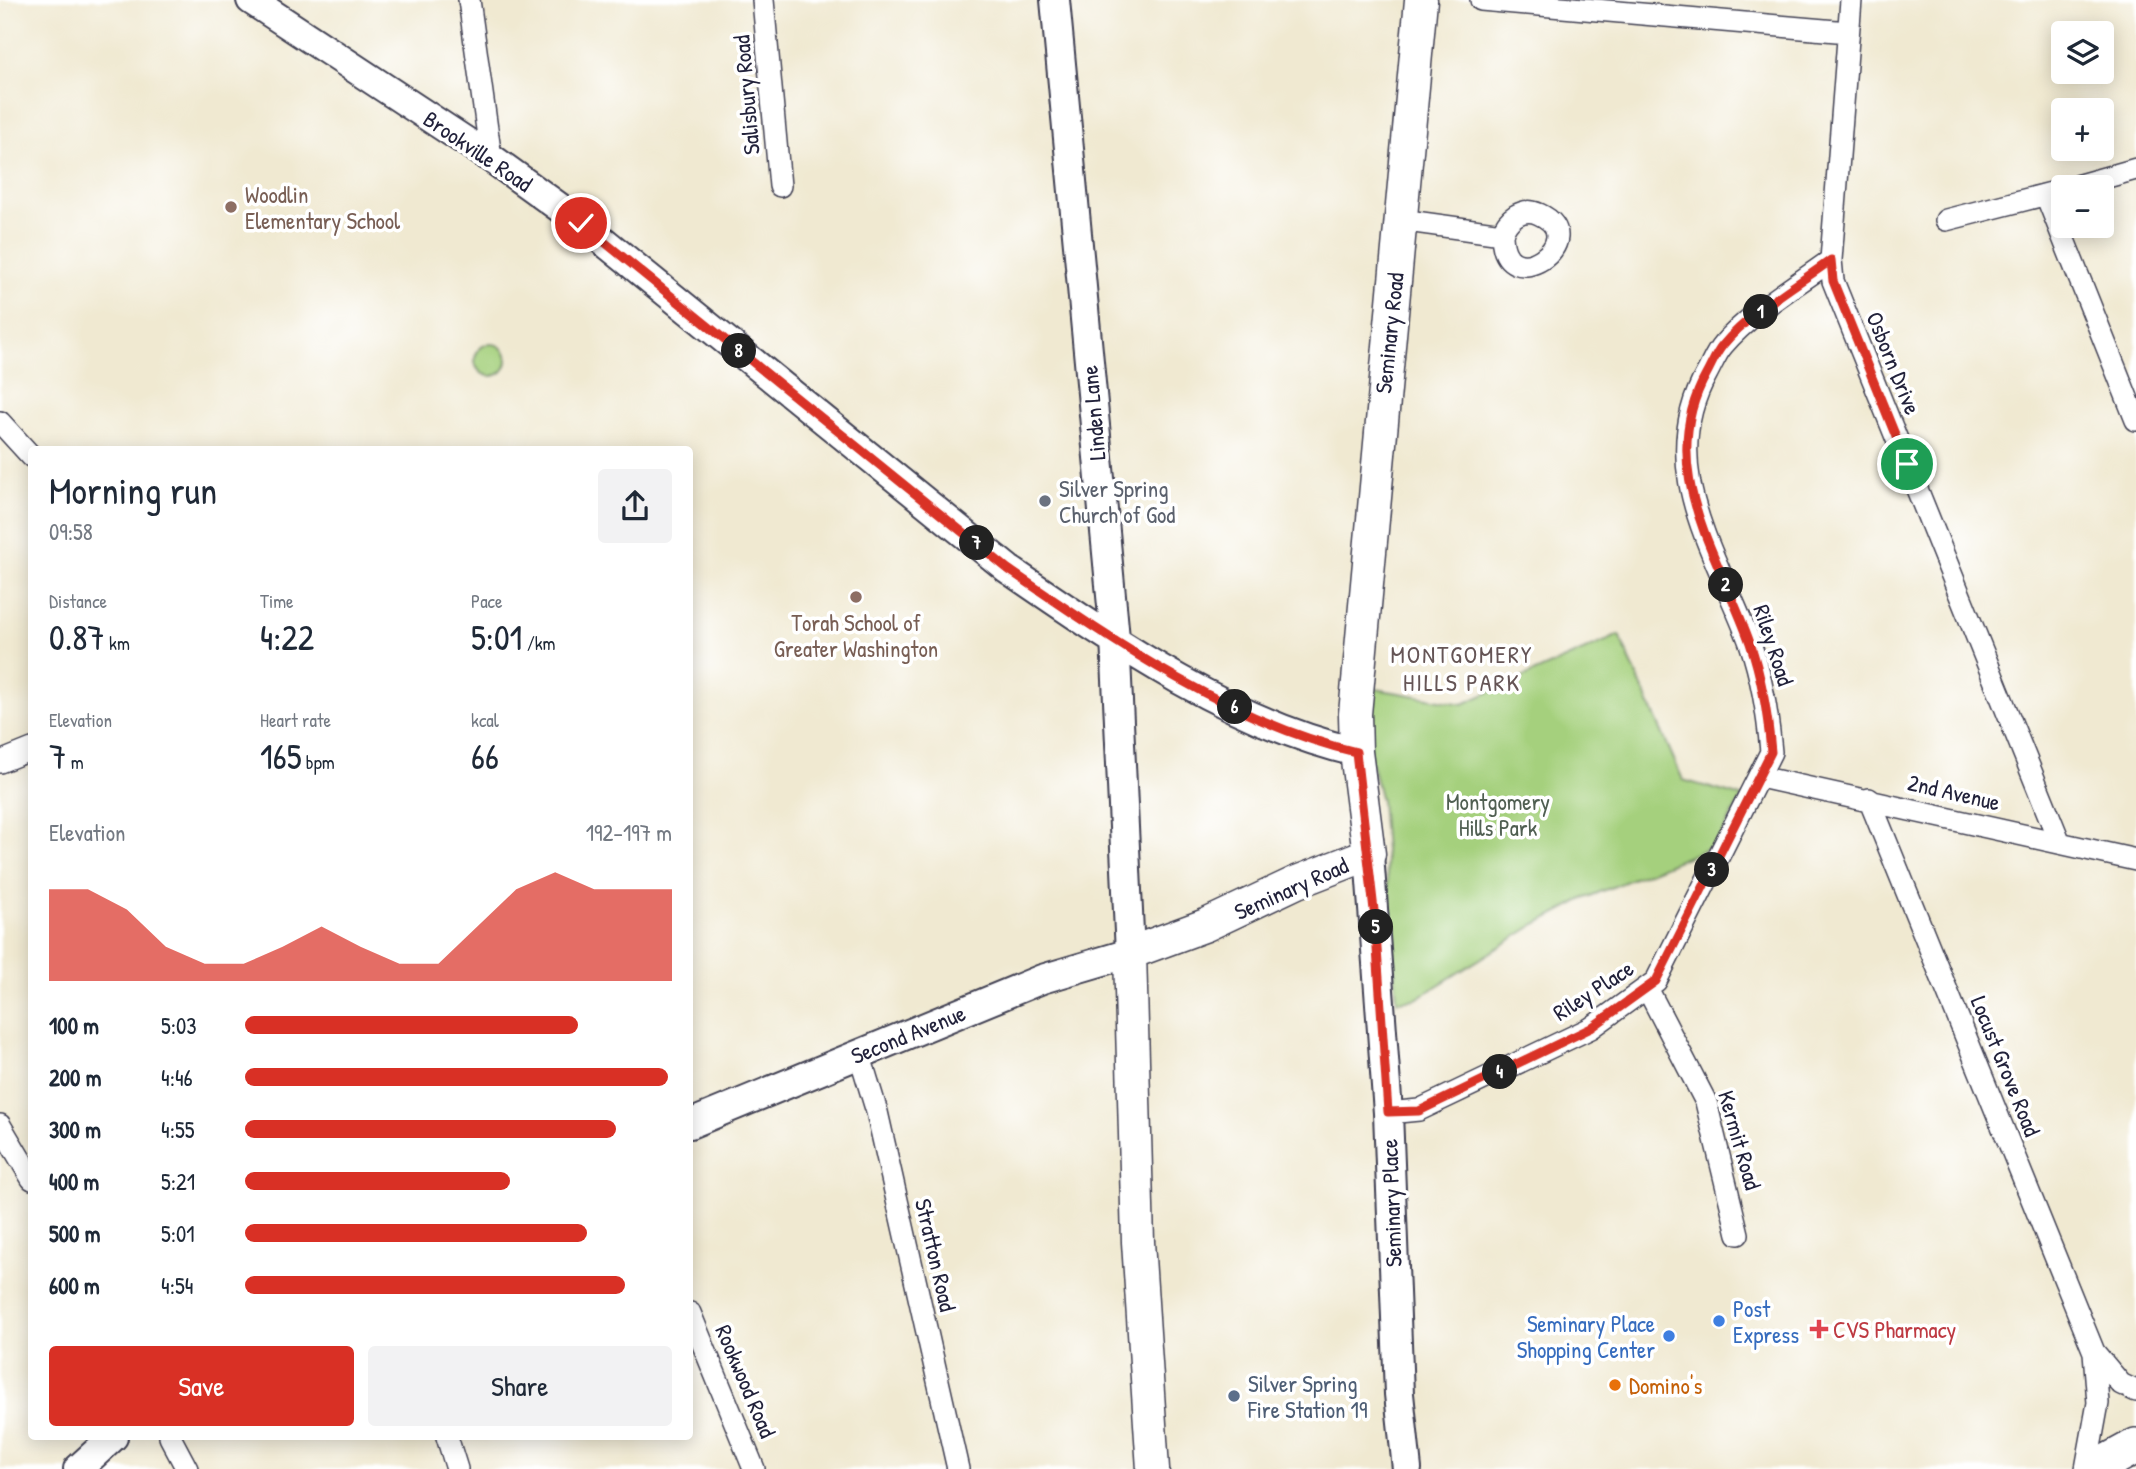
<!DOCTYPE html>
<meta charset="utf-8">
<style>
:root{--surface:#fff;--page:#f2f2f3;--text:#1f2937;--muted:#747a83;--accent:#d93025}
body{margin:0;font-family:"Patrick Hand",sans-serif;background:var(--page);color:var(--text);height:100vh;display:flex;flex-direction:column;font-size:26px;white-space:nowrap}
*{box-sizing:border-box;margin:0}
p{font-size:23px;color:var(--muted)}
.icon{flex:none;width:38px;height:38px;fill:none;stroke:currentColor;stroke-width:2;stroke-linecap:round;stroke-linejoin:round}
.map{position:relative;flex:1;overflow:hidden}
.drawer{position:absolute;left:28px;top:446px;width:665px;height:994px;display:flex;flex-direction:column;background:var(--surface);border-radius:7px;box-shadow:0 4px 18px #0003}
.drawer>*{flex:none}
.controls{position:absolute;left:2051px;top:21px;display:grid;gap:14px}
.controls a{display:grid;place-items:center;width:63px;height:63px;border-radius:7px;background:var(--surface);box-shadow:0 4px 18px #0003;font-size:35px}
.pin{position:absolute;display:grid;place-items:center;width:60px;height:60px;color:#fff;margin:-30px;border:4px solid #fff;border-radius:50%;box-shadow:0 2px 7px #0007}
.km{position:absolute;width:35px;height:35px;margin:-18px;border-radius:50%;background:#222;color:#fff;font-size:19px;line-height:35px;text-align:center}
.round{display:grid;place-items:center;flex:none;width:74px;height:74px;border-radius:7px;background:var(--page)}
.summary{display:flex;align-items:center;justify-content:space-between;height:119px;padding:0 21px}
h1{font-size:38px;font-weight:600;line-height:52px}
.figures{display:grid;grid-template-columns:repeat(3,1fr);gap:10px;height:119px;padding:7px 21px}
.figures div{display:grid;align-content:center}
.figures b{font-size:35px;font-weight:600}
.figures small{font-size:19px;font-weight:400}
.figures p{font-size:19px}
.chart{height:196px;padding:14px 21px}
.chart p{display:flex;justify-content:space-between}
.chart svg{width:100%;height:126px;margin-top:7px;fill:var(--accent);opacity:.7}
.cta{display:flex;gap:14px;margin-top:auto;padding:14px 21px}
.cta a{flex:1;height:80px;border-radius:7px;background:var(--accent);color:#fff;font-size:28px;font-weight:600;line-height:80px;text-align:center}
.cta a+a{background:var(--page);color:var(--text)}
ul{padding:0 21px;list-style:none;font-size:23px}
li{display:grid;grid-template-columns:112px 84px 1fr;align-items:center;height:52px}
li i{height:18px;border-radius:9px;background:var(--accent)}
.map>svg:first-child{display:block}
.green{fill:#a5d07d;stroke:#64795c;stroke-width:2}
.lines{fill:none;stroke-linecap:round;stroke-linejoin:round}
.minor-casing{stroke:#414052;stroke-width:24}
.tertiary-casing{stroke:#414052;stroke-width:32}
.secondary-casing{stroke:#414052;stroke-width:35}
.primary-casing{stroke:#414052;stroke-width:38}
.minor{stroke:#fff;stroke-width:21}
.tertiary{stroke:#fff;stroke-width:28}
.secondary{stroke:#fff;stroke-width:32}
.primary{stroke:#fff;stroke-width:35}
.route-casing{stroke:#fff;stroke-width:14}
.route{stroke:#d93025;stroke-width:9}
.education-dot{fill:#8d6e63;stroke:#fff;stroke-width:2.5}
.worship-dot{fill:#6b7280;stroke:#fff;stroke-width:2.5}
.shop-dot{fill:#3f7fe0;stroke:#fff;stroke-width:2.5}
.health-dot{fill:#e0444e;stroke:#fff;stroke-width:2.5}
.food-dot{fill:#e8710a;stroke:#fff;stroke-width:2.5}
.service-dot{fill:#5c6f8a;stroke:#fff;stroke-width:2.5}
.labels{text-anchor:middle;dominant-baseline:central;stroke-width:7;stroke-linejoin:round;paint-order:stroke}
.street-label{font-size:23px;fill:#22223b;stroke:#fff}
.education-label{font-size:23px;fill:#785e54;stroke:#fff;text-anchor:start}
.worship-label{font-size:23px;fill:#5b616d;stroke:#fff;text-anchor:start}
.park-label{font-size:23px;fill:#505f52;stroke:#fff}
.shop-label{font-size:23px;fill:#366cbe;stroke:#fff;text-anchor:start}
.health-label{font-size:23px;fill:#be3a42;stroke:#fff;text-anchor:start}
.service-label{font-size:23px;fill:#4e5e75;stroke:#fff;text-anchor:start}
.food-label{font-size:23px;fill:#c56008;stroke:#fff;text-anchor:start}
.neighbourhood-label{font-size:24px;letter-spacing:2px;fill:#655556;stroke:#fff}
</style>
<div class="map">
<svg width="2136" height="1469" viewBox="0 0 2136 1469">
<rect width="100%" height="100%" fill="#fff"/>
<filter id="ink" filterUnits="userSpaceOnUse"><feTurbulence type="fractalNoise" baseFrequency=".0143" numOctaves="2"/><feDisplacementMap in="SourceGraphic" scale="14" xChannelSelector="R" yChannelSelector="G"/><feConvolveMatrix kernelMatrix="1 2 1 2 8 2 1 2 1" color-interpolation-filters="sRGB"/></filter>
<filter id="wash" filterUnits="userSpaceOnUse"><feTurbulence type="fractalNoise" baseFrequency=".00686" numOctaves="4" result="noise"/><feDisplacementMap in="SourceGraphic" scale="28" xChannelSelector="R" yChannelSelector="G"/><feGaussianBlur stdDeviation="1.57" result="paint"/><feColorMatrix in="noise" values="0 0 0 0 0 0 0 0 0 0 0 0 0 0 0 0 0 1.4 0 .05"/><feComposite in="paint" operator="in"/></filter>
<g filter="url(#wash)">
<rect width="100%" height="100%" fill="#f0e9d1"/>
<path class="green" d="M475 360a16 16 0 1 1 32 0a16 16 0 1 1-32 0Z
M1619 635 1683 780 1742 797 1716 845 1583 899 1536 924 1416 999 1397 1001 1381 801 1369 753 1370 688 1463 704Z"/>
</g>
<g filter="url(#ink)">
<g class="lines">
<defs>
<path id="minor" d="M469 0 491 158
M763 0 780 186
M1481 0 1848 32
M1851 0 1831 260 1833 281 2060 843
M2072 187 2136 169
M2046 195 2136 420
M1400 220 1502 234C1507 219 1522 206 1539 214 1595 239 1503 303 1502 234
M1946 220 2063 190
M0 422 32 457
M0 762 32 749
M1760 777 2136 860
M1869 799 2094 1352 2098 1403 2086 1469
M1647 988 1706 1102 1738 1234
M859 1053 877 1112 958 1469
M1388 1113 1419 1110 1591 1028 1656 981 1771 752C1768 716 1762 678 1750 643 1717 554 1654 467 1707 373 1712 364 1716 353 1723 345 1750 313 1797 285 1831 260
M0 1125 32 1179
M690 1313 754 1469
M2094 1352 2121 1384 2136 1391
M170 1437 187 1469
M447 1437 457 1469"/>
<path id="tertiary" d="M251 0 491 158 581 223 1008 569C1113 641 1230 723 1356 752
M1369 854 1388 1113 1399 1394 1407 1469
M690 1124 1042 979 1130 953 1115 638 1055 0
M78 1469 113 1437"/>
<path id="secondary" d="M1153 1469 1138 1242 1130 953 1206 925 1297 882 1369 854 1356 752 1355 714 1421 0"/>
<path id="primary" d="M2094 1469 2136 1446"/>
</defs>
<use href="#minor" class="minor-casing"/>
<use href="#tertiary" class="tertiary-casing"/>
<use href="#secondary" class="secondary-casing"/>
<use href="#primary" class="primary-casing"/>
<use href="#minor" class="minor"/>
<use href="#tertiary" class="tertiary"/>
<use href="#secondary" class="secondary"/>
<use href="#primary" class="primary"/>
</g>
</g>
<g class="lines" filter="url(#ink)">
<defs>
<path id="route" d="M581 223 1008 569C1113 641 1231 723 1356 752L1375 919 1388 1112 1419 1111 1591 1028 1656 981 1771 752C1768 716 1762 678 1750 643 1718 553 1654 467 1707 373 1712 364 1716 353 1723 345 1749 313 1797 285 1831 260L1833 281 1907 464"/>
</defs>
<use href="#route" class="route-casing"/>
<use href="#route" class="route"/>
</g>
<g class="education-dot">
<circle cx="231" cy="207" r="7"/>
<circle cx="856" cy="597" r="7"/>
</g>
<circle class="worship-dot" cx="1045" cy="501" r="7"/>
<g class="shop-dot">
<circle cx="1719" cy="1321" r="7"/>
<circle cx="1669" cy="1336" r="7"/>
</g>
<path class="health-dot" d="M1815.5 1318.5h7v7h7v7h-7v7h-7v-7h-7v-7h7z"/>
<circle class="food-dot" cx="1615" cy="1385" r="7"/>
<circle class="service-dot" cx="1234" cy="1396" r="7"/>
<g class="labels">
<g class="street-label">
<text transform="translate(746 95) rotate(-95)">Salisbury Road</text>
<text transform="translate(478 151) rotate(34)">Brookville Road</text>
<text transform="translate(1389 333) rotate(-84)">Seminary Road</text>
<text transform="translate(1894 363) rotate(68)">Osborn Drive</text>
<text transform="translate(1093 413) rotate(-95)">Linden Lane</text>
<text transform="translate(1774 645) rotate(72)">Riley Road</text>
<text transform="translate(1954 792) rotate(13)">2nd Avenue</text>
<text transform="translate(1291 888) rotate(-24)">Seminary Road</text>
<text transform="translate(1593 990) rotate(-33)">Riley Place</text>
<text transform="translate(908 1034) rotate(-22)">Second Avenue</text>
<text transform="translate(2006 1066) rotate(68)">Locust Grove Road</text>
<text transform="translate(1740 1140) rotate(74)">Kermit Road</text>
<text transform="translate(1391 1203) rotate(-92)">Seminary Place</text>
<text transform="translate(936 1255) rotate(77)">Stratton Road</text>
<text transform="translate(746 1381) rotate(67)">Rookwood Road</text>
</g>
<g class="education-label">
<text x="245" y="194">Woodlin<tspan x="245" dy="26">Elementary School</tspan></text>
<text x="856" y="622" text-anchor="middle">Torah School of<tspan x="856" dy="26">Greater Washington</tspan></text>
</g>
<g class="worship-label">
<text x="1059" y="488">Silver Spring<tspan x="1059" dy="26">Church of God</tspan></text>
</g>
<g class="park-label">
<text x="1498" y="801">Montgomery<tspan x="1498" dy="26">Hills Park</tspan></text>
</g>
<g class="shop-label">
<text x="1733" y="1308">Post<tspan x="1733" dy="26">Express</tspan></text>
<text x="1655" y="1323" text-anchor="end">Seminary Place<tspan x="1655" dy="26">Shopping Center</tspan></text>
</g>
<g class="health-label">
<text x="1833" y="1329">CVS Pharmacy</text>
</g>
<g class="service-label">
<text x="1248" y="1383">Silver Spring<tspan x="1248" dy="26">Fire Station 19</tspan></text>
</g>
<g class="food-label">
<text x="1629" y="1385">Domino's</text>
</g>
<g class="neighbourhood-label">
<text x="1462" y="654">MONTGOMERY<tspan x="1462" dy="28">HILLS PARK</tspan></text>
</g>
</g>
</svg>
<div class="controls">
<a><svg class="icon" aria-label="layers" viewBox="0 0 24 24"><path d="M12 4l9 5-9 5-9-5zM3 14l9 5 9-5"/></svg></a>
<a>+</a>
<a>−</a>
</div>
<div class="pin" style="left:1907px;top:464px;background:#1e9e55"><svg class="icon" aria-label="arrive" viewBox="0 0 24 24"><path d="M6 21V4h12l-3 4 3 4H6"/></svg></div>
<div class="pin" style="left:581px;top:223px;background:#d93025"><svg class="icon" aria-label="check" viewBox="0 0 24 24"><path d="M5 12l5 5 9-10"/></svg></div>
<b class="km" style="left:1761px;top:312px">1</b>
<b class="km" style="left:1726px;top:585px">2</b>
<b class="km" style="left:1712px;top:870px">3</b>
<b class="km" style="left:1500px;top:1072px">4</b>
<b class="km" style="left:1376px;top:927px">5</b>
<b class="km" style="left:1235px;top:707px">6</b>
<b class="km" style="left:977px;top:543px">7</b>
<b class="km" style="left:739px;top:351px">8</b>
<section class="drawer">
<div class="summary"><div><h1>Morning run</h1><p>09:58</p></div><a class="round"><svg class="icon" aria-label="share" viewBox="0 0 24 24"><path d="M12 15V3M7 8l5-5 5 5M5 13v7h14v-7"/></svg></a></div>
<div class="figures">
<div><p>Distance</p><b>0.87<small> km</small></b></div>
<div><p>Time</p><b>4:22</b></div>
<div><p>Pace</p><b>5:01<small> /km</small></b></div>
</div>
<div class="figures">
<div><p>Elevation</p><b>7<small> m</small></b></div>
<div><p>Heart rate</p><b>165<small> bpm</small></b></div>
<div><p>kcal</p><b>66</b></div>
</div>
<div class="chart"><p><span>Elevation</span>192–197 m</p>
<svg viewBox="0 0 160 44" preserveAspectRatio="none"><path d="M0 44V12L10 12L20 19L30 32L40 38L50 38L60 32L70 25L80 32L90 38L100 38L110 25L120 12L130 6L140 12L150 12L160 12V44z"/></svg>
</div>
<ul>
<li><b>100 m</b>5:03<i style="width:78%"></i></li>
<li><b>200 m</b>4:46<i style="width:99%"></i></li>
<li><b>300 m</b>4:55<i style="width:87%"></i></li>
<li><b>400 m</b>5:21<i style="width:62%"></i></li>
<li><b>500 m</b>5:01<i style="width:80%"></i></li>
<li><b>600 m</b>4:54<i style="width:89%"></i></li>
</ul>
<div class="cta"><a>Save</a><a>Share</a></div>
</section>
</div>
